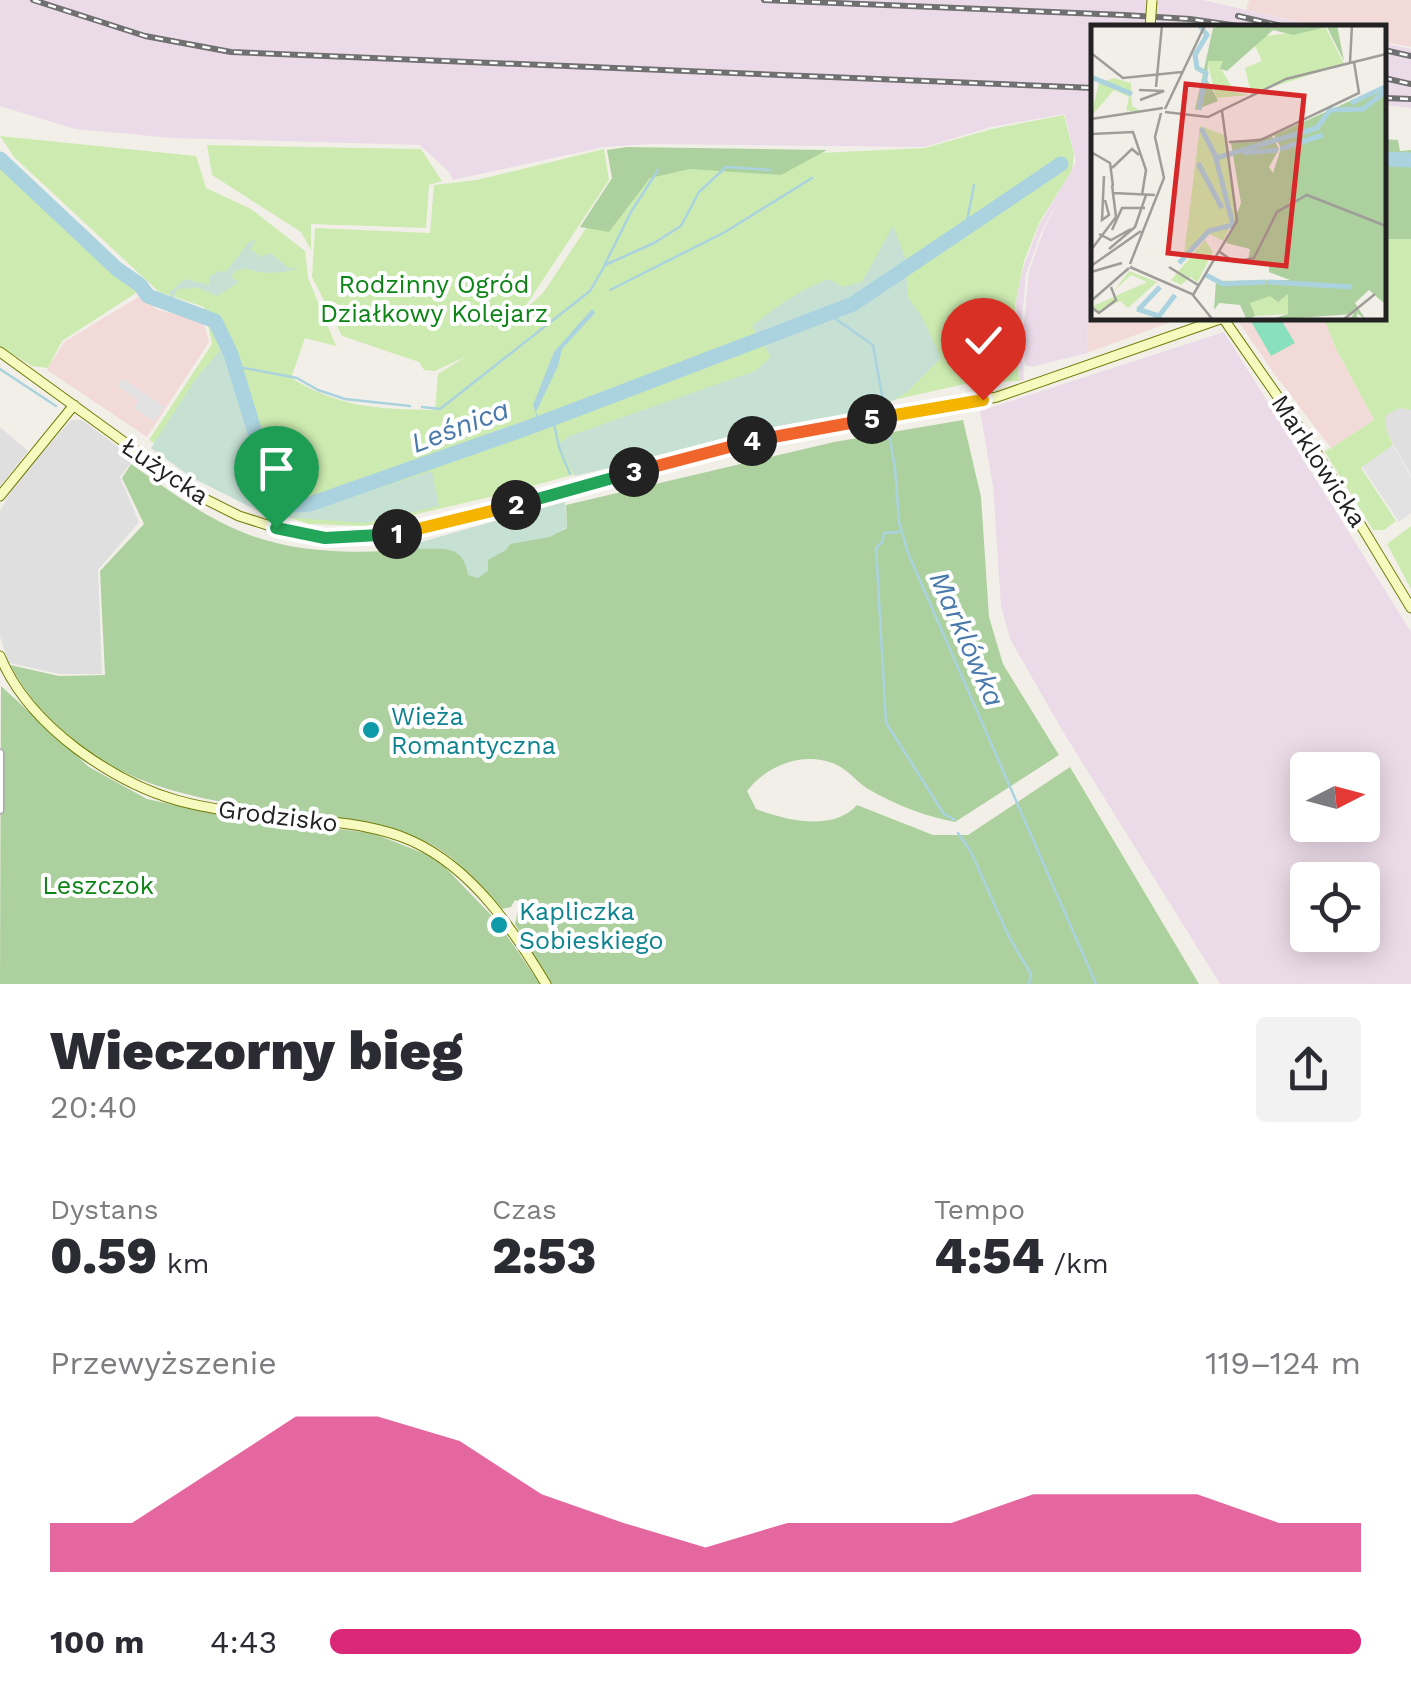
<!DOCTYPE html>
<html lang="pl">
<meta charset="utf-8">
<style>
:root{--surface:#fff;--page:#f2f2f3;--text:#2b2b33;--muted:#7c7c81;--accent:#db2777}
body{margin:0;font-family:"Work Sans",sans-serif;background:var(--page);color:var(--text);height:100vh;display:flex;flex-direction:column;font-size:38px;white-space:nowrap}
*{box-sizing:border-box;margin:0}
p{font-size:32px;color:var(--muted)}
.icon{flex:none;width:55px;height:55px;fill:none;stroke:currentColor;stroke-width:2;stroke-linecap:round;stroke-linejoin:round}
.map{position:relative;height:984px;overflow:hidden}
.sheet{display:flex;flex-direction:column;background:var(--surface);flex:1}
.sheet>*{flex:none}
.needle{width:65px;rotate:84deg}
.buttons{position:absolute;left:1290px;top:752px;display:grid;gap:20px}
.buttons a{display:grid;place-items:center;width:90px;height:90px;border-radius:10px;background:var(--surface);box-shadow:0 5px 25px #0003;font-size:50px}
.pin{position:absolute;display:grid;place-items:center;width:85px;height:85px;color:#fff;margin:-102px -42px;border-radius:50% 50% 50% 0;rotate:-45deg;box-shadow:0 0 10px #0007}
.pin .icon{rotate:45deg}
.km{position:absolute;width:50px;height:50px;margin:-25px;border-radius:50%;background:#222;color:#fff;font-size:28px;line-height:50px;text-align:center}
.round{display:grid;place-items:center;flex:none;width:105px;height:105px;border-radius:10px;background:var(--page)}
.summary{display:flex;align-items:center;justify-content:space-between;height:170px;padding:0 50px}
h1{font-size:55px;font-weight:800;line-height:75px}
.stats{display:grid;grid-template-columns:repeat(3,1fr);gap:15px;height:170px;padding:10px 50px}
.stats div{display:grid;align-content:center}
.stats b{font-size:50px;font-weight:800}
.stats small{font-size:28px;font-weight:400}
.stats p{font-size:28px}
.chart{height:280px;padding:20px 50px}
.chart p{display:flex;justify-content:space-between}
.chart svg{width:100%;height:180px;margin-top:10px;fill:var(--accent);opacity:.7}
ul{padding:0 50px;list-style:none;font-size:32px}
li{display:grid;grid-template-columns:160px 120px 1fr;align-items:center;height:75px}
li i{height:25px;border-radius:12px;background:var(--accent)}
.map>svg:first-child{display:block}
.residential{fill:#e0dfdf}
.commercial{fill:#f2dad9}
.industrial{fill:#ebdbe8;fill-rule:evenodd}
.grass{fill:#cdebb0}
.forest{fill:#add19e}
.wetland{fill:#c6e0d4}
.pitch{fill:#88e0be}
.parking{fill:#e2e2e2}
.water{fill:#aad3df}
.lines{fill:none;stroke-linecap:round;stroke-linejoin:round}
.stream{stroke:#aad3df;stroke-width:2.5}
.river{stroke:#aad3df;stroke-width:15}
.street-casing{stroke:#a9a9a9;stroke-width:9}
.secondary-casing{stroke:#707d05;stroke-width:11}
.street{stroke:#fff;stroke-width:6}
.secondary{stroke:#f7fabf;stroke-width:9}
.rail-casing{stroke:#707070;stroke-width:6}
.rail{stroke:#fff;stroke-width:2.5;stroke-dasharray:8;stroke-linecap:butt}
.secondary-bridge-casing{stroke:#707d05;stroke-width:11;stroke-linecap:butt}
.secondary-bridge{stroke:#f7fabf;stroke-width:9}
.split-1-casing{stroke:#fff;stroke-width:20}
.split-2-casing{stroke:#fff;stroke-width:20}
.split-3-casing{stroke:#fff;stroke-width:20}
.split-4-casing{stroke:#fff;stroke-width:20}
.split-5-casing{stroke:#fff;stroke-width:20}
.split-6-casing{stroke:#fff;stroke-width:20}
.split-1{stroke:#22a559;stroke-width:12}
.split-2{stroke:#f5b400;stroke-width:12}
.split-3{stroke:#22a559;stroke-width:12}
.split-4{stroke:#f0652b;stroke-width:12}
.split-5{stroke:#f0652b;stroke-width:12}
.split-6{stroke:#f5b400;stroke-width:12}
.culture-dot{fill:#0f9aa8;stroke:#fff;stroke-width:4}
.labels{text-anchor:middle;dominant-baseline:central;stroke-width:8;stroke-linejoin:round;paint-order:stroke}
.park-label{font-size:25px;fill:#0c8416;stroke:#fff}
.street-label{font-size:25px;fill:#222;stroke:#fff}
.culture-label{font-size:25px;fill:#0d838f;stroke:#fff;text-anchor:start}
.water-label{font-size:28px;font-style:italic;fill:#4a7aab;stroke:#fff}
.inset-river{fill:none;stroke:#aad3df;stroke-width:5}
.inset-road{fill:none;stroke:#9f9d99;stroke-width:2.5}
.view{fill:#d62828;fill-opacity:0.15;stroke:#d62828;stroke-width:5}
.inset-edge{fill:none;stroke:#222;stroke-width:5}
</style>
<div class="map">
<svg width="1411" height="984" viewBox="0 0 1411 984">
<rect width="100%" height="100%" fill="#f2efe9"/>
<path class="residential" d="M1400 405 1411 408V475L1383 426 1384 415Z
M71 420H82L134 459 120 477 139 522 98 570 102 674H60L9 663 0 637V511L15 484Z
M0 427 28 451 0 486Z"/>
<path class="commercial" d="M1249 0H1411V47L1384 42V28L1323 27 1246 10Z
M140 296 158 310 203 320 209 342 147 437 47 370 64 342Z
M1094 318H1182L1087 353 1088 325Z
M1236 318H1325L1335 347 1374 420 1331 448 1273 372Z"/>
<path class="industrial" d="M0 0H1203L1320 27 1094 28V318L1088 325 1087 353 1031 367 1025 365 1023 333 1029 272 1044 229 1060 198 1042 230 1026 274 1021 331 1024 380 1019 381 1016 300 1022 272 1039 225 1076 162 1065 114 991 127 924 147 652 144 604 147 453 180 448 171 420 145 172 138 97 131 75 129 0 106Z
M1384 43 1411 49V108L1384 105Z
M1224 332 1411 632V984H1220L1062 730 1010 639 1001 606 993 486 980 411ZM1308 770H1362V825H1308ZM1308 880H1362V935H1308Z"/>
<path class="grass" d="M1064 115 1074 154 1072 170 1039 223 1024 261 1015 305 1019 381 969 383 630 459 507 493 366 526 309 524 257 507 149 440 212 344 204 307 159 292 14 157 0 136 196 156 206 188 251 209 305 251 308 278 336 346 305 338 291 378C341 408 378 409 435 410L438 374 467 356 435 371 424 370 419 362 342 336 312 277 315 228 430 233 434 185 477 180 604 149 609 180 521 313 543 293 616 183 695 166 819 153 925 148 992 129Z
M207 145 421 149 442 181 429 185 426 228 311 224V250L301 232 212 175Z
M0 165 139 291 62 341 48 368 32 366 0 346Z
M1384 239H1411V410L1400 408 1386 415V429L1393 445 1361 468 1396 521 1384 530H1373L1325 452 1329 448 1333 451 1331 448 1374 420 1335 347 1324 318H1384Z
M1411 526V589L1387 544Z"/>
<path class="forest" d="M1384 139 1398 140 1400 151 1411 150V239H1384Z
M627 147 827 150 781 175 690 169 650 178 609 232 580 227 612 178 607 150Z
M963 420 981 497 989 617 1003 664 1059 755 955 822C924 816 896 805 868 789 857 782 848 770 837 765 805 750 767 765 747 791L756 809C786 820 833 832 857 805L933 835H968L1070 767 1199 984H551L515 924 520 902 515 900 511 907 502 909C483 891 464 865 442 851 412 830 354 821 318 816 190 799 80 788 10 665L59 676 105 675 100 571 144 524 122 478 131 464C166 488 202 516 242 532 317 563 408 551 486 539 517 535 539 544 567 528L566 505 834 442Z
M1 686 89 767 147 799 220 815 372 833 436 858 494 918 492 930 497 934 505 933 540 984H0Z"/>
<path class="wetland" d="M893 226 905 257 908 297 922 317 941 358 906 393 878 409 751 434 575 476 559 444 569 436 755 371 771 357 752 326C777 306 799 290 829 279L843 287 862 282Z
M256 240 250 249 261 257 271 253 288 268 299 267C286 274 259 275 246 268L233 272 232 278 239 282 217 296 199 288 177 289 172 303 170 292 185 279 210 285 209 277 219 271 226 272 249 242Z
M223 347 257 466 280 506 300 511 318 508 432 471 439 506 366 523 268 516 191 477 151 448 195 380Z
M565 501 567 527 550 537 510 544 506 550 488 560V571L478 578 468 575C462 536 432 555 407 546Z"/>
<path class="pitch" d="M1249 318H1280L1295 343 1271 356Z"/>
<path class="parking" d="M122 378 164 407 154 421 134 408 138 400 117 385Z
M1393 445 1411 477V513L1399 522 1362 467Z"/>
<path class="water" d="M592 309 595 313 562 349 558 366 536 412 542 423 539 424 533 405 554 352Z"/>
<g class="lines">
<path class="stream" d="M966 226 974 185
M605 264 631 212 658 170
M610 290 725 232 812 178
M827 313 873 345 895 468 899 522 908 553 1096 984
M234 366 297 378 318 390 345 399 410 406
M0 369 56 406
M422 407 440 409 590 291 605 265 654 243 681 226 699 192 726 167 770 170
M553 419 559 447 570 474
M899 532 884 533 882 542 876 548 886 723 944 814 955 820
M958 833 971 852 1009 937 1031 974 1029 984"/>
<path class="river" d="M0 159 117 269 140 285 148 296 215 321 231 354 271 485 281 498 291 505 310 504 530 427 853 304 1061 164
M1384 159 1411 160"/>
<defs>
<path id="street" d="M0 753V810"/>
<path id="secondary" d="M1223 318 1317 453 1411 608
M0 352 197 495 239 516 277 528 345 538 430 527 770 437 997 397 1223 318
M0 496 74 405
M0 656C16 695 44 724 77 749 158 809 211 809 307 819 342 823 379 826 412 841 473 869 512 928 546 984"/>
</defs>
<use href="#street" class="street-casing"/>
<use href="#secondary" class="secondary-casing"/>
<use href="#street" class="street"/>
<use href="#secondary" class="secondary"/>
<defs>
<path id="rail" d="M33 0 145 36 231 52 1094 88
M764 0 1124 15 1190 19 1252 28
M1238 16 1290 28
M1384 50 1411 56
M1384 78 1411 84
M1384 98 1411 99"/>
</defs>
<use href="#rail" class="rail-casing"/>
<use href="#rail" class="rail"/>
<defs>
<path id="secondary-bridge" d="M1150 28 1152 0"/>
</defs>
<use href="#secondary-bridge" class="secondary-bridge-casing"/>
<use href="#secondary-bridge" class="secondary-bridge"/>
</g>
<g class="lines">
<defs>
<path id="split-1" d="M276 528 325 538 397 534"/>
<path id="split-2" d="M397 534 516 505"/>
<path id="split-3" d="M516 505 634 472"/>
<path id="split-4" d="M634 472 752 441"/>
<path id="split-5" d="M752 441 872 419"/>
<path id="split-6" d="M872 419 983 400"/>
</defs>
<use href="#split-1" class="split-1-casing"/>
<use href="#split-2" class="split-2-casing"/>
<use href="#split-3" class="split-3-casing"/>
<use href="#split-4" class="split-4-casing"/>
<use href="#split-5" class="split-5-casing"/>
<use href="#split-6" class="split-6-casing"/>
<use href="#split-1" class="split-1"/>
<use href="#split-2" class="split-2"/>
<use href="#split-3" class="split-3"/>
<use href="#split-4" class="split-4"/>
<use href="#split-5" class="split-5"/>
<use href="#split-6" class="split-6"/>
</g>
<g class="culture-dot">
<circle cx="371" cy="730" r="10"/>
<circle cx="499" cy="925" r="10"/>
</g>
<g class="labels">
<g class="park-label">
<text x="434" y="284">Rodzinny Ogród<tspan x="434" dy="29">Działkowy Kolejarz</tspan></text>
<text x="98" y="885">Leszczok</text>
</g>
<g class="street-label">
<text transform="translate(1319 461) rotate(57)">Marklowicka</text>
<text transform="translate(165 471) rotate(34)">Łużycka</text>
<text transform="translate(278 816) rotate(7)">Grodzisko</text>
</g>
<g class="culture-label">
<text x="391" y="716">Wieża<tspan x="391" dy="29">Romantyczna</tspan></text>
<text x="519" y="911">Kapliczka<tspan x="519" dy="29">Sobieskiego</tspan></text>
</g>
<g class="water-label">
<text transform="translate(460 426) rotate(-21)">Leśnica</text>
<text transform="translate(967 639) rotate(66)">Marklówka</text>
</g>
</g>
<g transform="translate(1091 25)">
<rect width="295" height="295" fill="#f2efe9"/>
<path d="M235 3 253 39 160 69 154 43 171 36 163 19 167 12ZM116 36H133L130 44 144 67 158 70 125 73ZM23 53 40 58 41 81 50 86H35L38 72 23 65 0 91 8 58ZM109 101 136 111 145 191 132 216 117 208 93 230ZM114 215 122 227 106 258 100 252 90 260 80 255ZM38 246 66 257 37 283 29 276 7 287 0 282 56 257 40 250 23 266ZM198 268 197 289 164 291 158 278 179 270 188 276Z" fill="#cdebb0"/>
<path d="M134 0H246L253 36 236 2 202 10 182 5 136 46 129 44 132 36H117L116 54 127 76 104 85 122 3ZM295 60V280L278 265 264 278 275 295 266 288V295H257L263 289 177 295 197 289V269L187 277 179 271 159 278 164 291 156 295 149 280 128 278 123 285 125 256 199 255 178 247V239L157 236 159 224 135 218 150 178 140 118 181 111 188 124 178 142 182 148 190 123 183 110Z" fill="#add19e"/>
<path class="inset-river" d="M0 52 41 69M260 78 294 62M108 85 115 48 106 43 104 30 116 10 108 0M189 124 232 110M152 128 187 125M125 133 226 103 239 85 272 84 295 66M107 138 131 183M88 238 118 206 142 200 124 130 110 103M115 250 132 259 175 257M177 257 261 262M46 284 68 291 84 270M47 285 69 262"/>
<path class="inset-road" d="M0 28 32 53 91 47M259 37 261 0M65 62 71 0M48 65 73 66 49 75M74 84 114 0M74 87 117 92 195 54 295 29M0 94 72 83M0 109 42 107 55 145 51 170M138 117 170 115 268 68 263 37M0 127 19 138 22 161M21 143 41 124 48 130M13 151 11 195 18 190 14 175M22 168 64 170M21 205 31 183H54M8 209 20 215 40 204M18 224 44 202 55 170M0 225 25 192 21 160M129 227 143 237 163 233 186 187 216 170 295 201M39 239 73 153 64 112 70 88M0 241 50 206M39 242 101 269 122 295M78 242 107 260M0 247 31 238M102 270 146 196 131 86M0 276 38 243M0 282 8 288 25 275 20 262M252 295 284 269"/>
<path class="view" d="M95 59 213 71 195 241 77 228Z"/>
<rect width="295" height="295" class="inset-edge"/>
</g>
</svg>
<div class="buttons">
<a><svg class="needle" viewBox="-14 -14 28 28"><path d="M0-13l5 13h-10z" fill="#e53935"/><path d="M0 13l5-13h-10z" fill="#7c7c81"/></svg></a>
<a><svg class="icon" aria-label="locate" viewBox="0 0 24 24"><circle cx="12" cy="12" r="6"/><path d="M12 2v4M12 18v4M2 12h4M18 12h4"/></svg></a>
</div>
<div class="pin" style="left:276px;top:528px;background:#1e9e55"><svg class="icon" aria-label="arrive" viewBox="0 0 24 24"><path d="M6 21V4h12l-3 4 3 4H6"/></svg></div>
<div class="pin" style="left:983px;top:400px;background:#d93025"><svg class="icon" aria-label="check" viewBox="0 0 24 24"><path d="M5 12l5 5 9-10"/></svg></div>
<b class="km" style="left:397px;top:534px">1</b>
<b class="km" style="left:516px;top:505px">2</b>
<b class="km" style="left:634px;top:472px">3</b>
<b class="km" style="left:752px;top:441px">4</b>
<b class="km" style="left:872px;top:419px">5</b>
</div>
<section class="sheet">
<div class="summary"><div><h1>Wieczorny bieg</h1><p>20:40</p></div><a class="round"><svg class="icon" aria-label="share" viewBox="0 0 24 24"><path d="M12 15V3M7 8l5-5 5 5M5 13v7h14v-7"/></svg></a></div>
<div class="stats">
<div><p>Dystans</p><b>0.59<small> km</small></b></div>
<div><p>Czas</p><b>2:53</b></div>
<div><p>Tempo</p><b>4:54<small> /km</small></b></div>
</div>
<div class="chart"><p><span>Przewyższenie</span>119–124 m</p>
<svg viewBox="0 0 160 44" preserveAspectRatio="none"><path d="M0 44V32L10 32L20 19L30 6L40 6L50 12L60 25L70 32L80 38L90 32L100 32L110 32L120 25L130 25L140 25L150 32L160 32V44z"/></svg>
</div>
<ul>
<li><b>100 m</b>4:43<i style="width:100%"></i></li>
</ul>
</section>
